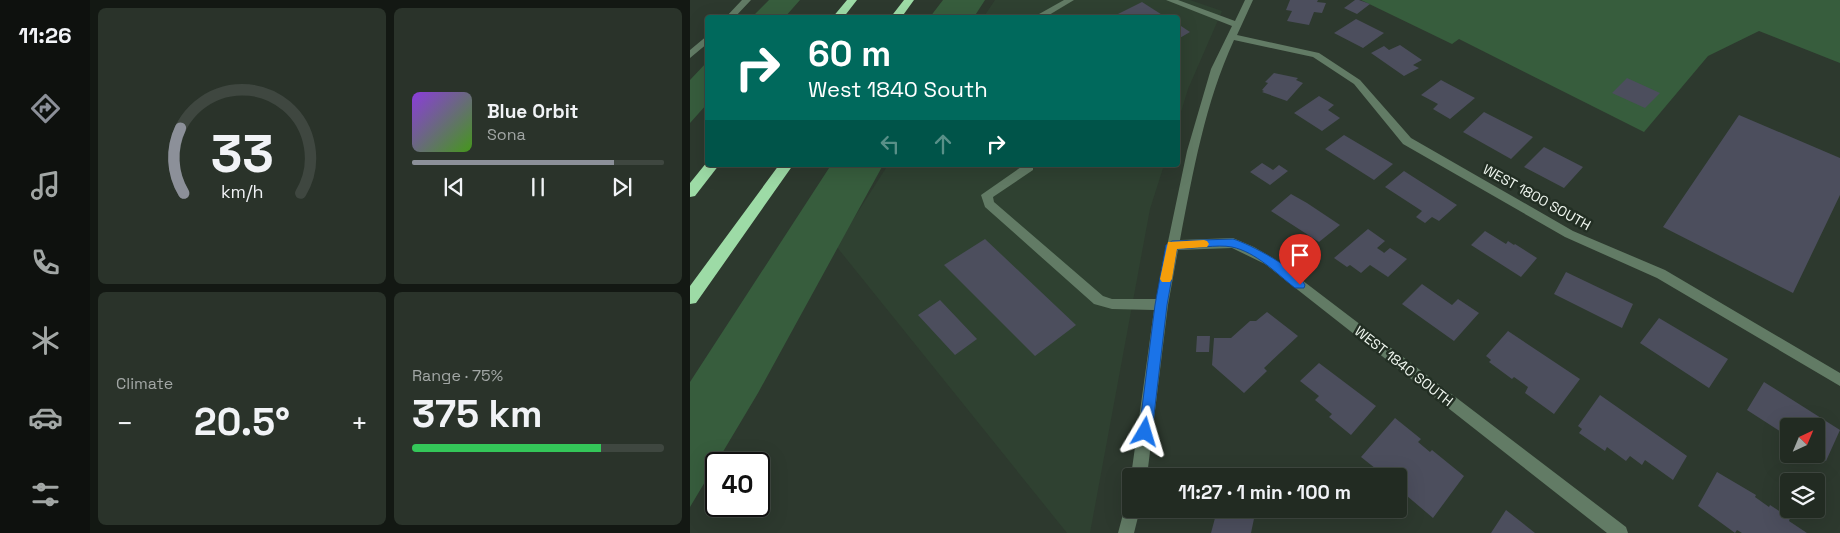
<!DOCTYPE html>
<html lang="en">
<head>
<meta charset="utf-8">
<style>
  :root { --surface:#222b22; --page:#2a332a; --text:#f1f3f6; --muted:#a2a7a5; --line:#3f4740; --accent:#8c9099 }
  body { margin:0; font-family:"Space Grotesk",sans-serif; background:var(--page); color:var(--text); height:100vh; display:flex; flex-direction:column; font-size:19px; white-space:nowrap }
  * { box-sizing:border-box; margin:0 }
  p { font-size:16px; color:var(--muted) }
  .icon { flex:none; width:28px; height:28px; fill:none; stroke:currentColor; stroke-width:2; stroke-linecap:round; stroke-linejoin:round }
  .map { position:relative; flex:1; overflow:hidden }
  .details { display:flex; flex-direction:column; gap:8px; padding:8px; background:#131813; width:600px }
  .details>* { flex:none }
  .banner { position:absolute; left:15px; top:15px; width:475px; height:152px; border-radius:5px; box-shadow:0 5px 20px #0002,0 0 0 1px var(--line); background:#00695c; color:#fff; overflow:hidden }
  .needle { width:32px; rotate:44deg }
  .tools { position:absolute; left:1090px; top:418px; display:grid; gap:10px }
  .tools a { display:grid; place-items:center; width:45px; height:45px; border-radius:5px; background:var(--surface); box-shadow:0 5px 20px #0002,0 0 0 1px var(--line); font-size:25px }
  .speed { position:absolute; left:15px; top:452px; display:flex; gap:10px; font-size:25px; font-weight:700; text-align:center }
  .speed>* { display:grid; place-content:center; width:65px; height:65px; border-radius:50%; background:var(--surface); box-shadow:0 5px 20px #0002,0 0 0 1px var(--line); line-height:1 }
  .speed .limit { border:2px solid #111; border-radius:8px; background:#fff; color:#111 }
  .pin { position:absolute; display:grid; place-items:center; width:42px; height:42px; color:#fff; margin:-51px -21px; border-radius:50% 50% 50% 0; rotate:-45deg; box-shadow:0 0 5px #0007 }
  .pin .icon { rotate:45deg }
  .me { position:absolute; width:55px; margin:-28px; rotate:7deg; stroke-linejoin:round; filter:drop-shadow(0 0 4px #0008) }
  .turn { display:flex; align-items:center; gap:18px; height:105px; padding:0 20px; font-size:22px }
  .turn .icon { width:65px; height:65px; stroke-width:2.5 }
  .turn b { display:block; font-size:35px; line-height:42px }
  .lanes { display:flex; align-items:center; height:48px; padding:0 20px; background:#0003; justify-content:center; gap:25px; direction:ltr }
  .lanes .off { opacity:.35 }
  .big { font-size:38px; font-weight:800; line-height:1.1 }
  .details .card { flex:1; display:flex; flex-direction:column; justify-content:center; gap:8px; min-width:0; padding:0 18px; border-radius:8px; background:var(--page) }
  .details .dial { align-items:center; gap:0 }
  .dial svg { height:130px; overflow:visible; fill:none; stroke:var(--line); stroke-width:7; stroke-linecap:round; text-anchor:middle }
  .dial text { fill:var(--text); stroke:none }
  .song { display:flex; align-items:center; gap:15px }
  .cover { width:60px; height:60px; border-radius:8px; background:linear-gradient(135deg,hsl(270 70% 55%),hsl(100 70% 35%)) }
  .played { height:5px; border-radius:2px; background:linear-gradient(90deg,var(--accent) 80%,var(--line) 80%) }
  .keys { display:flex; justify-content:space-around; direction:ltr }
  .heat { display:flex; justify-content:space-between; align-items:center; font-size:28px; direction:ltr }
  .charge { height:8px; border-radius:4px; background:linear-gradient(90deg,#34c759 75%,var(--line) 0) }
  .details .tiles { flex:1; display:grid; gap:8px; grid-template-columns:repeat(2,1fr) }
  .trip { position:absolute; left:432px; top:468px; width:285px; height:50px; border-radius:5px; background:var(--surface); box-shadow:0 5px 20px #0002,0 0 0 1px var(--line); font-weight:800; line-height:50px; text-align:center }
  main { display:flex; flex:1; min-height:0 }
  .dock { display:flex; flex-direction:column; width:90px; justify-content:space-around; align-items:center; background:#0e110e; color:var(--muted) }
  .dock .icon { width:35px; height:35px }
  .dock .current { color:var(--accent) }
  .dock b { font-size:22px; color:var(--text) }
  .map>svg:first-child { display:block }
  .built { fill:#2f4131 }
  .green { fill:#375d3d }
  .building { fill:#4c4e5d }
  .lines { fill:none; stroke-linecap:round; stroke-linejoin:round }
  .minor { fill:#627b65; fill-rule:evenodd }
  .highway { fill:#9ddba6; fill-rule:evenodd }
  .route { fill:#1a73e8; stroke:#114b97 }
  .slow { fill:#f59e0b }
  .labels { text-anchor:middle; stroke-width:5; stroke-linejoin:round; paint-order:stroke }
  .street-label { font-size:14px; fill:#f0f7f0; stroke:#232f24 }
</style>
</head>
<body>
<main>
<nav class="dock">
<b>11:26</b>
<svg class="icon current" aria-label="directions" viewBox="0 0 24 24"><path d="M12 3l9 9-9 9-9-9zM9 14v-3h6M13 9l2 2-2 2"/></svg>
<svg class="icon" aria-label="music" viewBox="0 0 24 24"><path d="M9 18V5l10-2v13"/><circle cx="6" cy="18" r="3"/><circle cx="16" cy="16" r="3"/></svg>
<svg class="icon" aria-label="phone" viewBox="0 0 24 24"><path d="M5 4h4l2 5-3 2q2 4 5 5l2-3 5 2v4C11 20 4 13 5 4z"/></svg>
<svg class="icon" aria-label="climate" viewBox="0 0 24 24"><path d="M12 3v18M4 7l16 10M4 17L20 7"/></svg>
<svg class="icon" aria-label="car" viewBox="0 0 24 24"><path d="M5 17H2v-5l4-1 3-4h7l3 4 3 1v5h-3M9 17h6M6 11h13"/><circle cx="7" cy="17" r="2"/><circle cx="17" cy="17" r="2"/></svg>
<svg class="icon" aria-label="filters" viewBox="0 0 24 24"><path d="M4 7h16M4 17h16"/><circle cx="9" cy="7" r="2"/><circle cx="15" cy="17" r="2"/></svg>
</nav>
<section class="details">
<div class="tiles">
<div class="card dial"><svg viewBox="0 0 100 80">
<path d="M14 69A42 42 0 1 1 86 69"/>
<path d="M14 69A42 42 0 0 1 12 29" stroke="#8c9099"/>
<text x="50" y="56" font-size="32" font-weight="700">33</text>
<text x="50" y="72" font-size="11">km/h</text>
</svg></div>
<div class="card">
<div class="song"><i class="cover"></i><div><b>Blue Orbit</b><p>Sona</p></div></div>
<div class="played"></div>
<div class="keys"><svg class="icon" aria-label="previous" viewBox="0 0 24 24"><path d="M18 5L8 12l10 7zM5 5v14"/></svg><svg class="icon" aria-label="pause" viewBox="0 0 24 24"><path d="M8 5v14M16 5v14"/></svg><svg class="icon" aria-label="next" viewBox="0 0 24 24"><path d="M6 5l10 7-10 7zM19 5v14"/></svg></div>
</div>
<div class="card"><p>Climate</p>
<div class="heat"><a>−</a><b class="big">20.5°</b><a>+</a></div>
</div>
<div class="card"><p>Range · 75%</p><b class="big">375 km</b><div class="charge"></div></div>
</div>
</section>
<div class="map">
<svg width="1150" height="533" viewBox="0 0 1150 533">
  <rect width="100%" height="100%" fill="#2d392e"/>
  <path class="built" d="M 305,0 L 500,0 L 532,11 L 498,89 L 488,122 L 488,18 L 293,18 Z
    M 198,165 L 474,165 L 460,209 L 400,533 L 377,533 L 146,246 Z"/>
  <path class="green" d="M 79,0 L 110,0 L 95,17 L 62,17 Z
    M 253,0 L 295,0 L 284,17 L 240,17 Z
    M 671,0 L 1150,0 L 1150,63 L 1069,31 L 1018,56 L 954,132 L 769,39 L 762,44 Z
    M 17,62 L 17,104 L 0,123 L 0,80 Z
    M 141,165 L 193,165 L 68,393 L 0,507 L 0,382 Z"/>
  <path class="building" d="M 600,0 L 628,0 L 627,2 L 636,3 L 632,13 L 624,12 L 619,25 L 597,21 L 602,11 L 596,10 Z
    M 665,0 L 669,0 L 680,4 L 667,14 L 654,8 Z
    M 452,2 L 477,18 L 420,18 Z
    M 666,19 L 694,33 L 673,48 L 644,33 Z
    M 488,24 L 500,32 L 488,39 Z
    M 710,45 L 732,60 L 723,65 L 729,68 L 714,76 L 681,53 L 694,46 L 699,50 Z
    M 584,73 L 608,78 L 606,80 L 613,83 L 597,101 L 572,92 L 574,91 L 572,90 L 578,83 L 575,82 Z
    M 937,78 L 970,93 L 955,108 L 922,93 Z
    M 751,80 L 785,98 L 760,119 L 743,109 L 748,104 L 731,95 Z
    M 629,96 L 644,105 L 638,110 L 650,118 L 632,131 L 604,113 Z
    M 794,112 L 843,137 L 821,159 L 773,132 Z
    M 1049,115 L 1150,158 L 1150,195 L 1103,293 L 973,227 Z
    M 654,135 L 703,164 L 684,180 L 635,149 Z
    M 854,147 L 893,167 L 874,188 L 834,167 Z
    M 572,163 L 583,170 L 589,165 L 598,171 L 580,185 L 560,172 Z
    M 714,171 L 767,205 L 749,221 L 742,217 L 735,223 L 726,217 L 732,211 L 695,187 Z
    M 601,194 L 617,203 L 650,225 L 629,242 L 581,211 Z
    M 678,229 L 695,241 L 687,248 L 693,252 L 694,253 L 700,248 L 717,259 L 698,277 L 680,265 L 671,273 L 660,265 L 657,267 L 644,258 Z
    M 795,231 L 816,244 L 818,241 L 824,245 L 825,244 L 847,258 L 831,277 L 781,245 Z
    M 295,239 L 386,325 L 345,356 L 254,265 Z
    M 876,272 L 943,304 L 932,328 L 864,294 Z
    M 732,284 L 762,305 L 768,299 L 789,313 L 764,341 L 712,304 Z
    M 250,300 L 287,339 L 265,355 L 228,315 Z
    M 577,312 L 608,336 L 574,368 L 577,371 L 554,393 L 522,365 L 524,338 L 541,338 L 560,321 L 566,321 Z
    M 969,318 L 1038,359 L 1019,388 L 950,343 Z
    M 818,331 L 890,379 L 864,414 L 835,393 L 838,387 L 824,377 L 822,379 L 799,362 L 801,360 L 796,356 Z
    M 507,336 L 520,336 L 519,352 L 506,352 Z
    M 629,363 L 686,406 L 661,435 L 639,417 L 642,414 L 625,400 L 629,396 L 610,381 Z
    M 1074,382 L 1150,430 L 1136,461 L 1126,455 L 1126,426 L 1099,426 L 1099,437 L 1057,410 Z
    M 910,395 L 997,456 L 983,480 L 955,460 L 952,465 L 940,456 L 936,461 L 917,447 L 915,451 L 889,433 L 892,429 L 888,426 Z
    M 705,418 L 731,439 L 728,442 L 740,452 L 742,450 L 774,476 L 743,518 L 710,490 L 709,476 L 695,476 L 671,457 Z
    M 538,468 L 571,475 L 571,476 L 536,476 Z
    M 1027,472 L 1066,495 L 1065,497 L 1079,507 L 1080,505 L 1100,518 L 1099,521 L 1117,533 L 1052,533 L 1047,530 L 1045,533 L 1008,506 Z
    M 522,509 L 566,509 L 561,533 L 521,533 L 525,518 L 520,517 Z
    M 816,510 L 845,533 L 801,533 Z"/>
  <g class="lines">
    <path class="minor" d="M 52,0 L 61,0 L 44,18 L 35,18 Z
      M 374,0 L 384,0 L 354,18 L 342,18 Z
      M 476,0 L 488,0 L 545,21 L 555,0 L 563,0 L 547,35 L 629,53 L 670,80 L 721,138 L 883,231 L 975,270 L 1150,373 L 1150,386 L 967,278 L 875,237 L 713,144 L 664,84 L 623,57 L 544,40 C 515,103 503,172 490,240 L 543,238 L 564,247 L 583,258 L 936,527 L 938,533 L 917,533 L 575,264 L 542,248 L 488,250 L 478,305 L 457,476 L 441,476 L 464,310 L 422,309 L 404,304 L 295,207 L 291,195 L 334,165 L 343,165 L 343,170 L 303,197 L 304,202 L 413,296 L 422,299 L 466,299 L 497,151 L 521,69 L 542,26 Z
      M 18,35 L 18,43 L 0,58 L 0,50 Z
      M 441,501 L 441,509 L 450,509 L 444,533 L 428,533 L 436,503 Z"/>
    <path class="highway" d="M 157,0 L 167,0 L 153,18 L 142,18 Z
      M 214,0 L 224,0 L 211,18 L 200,18 Z
      M 17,162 L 18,165 L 29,165 L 5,196 L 0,197 L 0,183 Z
      M 89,165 L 103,165 L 6,303 L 0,304 L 0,286 Z"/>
  </g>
  <path class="route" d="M 543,239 C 560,244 607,269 615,285 L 614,288 L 605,288 C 587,274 566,252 542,247 C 527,244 503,249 487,249 L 477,305 L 462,432 L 460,437 L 455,439 L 451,437 L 449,432 L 465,305 L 476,245 L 482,241 Z"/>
  <path class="slow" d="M 514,240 L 517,241 L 519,244 L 517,247 L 487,249 L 482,279 L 480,282 L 472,282 L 470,279 L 478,242 Z"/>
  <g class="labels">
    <g class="street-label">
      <text transform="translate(847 197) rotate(29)" y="5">WEST 1800 SOUTH</text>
      <text transform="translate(714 366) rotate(38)" y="5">WEST 1840 SOUTH</text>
    </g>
  </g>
</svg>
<div class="tools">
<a><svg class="needle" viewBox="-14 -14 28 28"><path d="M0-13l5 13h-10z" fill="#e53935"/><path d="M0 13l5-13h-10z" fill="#a2a7a5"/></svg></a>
<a><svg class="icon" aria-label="layers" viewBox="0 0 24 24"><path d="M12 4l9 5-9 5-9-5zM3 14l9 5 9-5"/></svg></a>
</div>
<div class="speed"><div class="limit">40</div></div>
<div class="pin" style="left:610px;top:285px;background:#d93025"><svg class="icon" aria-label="arrive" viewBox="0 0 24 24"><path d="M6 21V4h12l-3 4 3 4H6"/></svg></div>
<svg class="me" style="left:455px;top:432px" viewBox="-20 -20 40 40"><path d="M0-17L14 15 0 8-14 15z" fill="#1a73e8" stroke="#fff" stroke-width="4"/></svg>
<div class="trip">11:27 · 1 min · 100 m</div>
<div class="banner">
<div class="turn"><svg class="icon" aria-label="right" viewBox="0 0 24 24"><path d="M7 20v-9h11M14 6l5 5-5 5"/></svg><div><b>60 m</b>West 1840 South</div></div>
<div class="lanes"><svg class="icon off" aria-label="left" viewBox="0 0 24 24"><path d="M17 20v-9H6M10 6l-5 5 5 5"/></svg><svg class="icon off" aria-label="ahead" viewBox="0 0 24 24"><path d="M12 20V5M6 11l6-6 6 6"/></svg><svg class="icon" aria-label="right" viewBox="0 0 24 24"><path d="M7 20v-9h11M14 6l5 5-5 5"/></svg></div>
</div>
</div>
</main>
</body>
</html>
